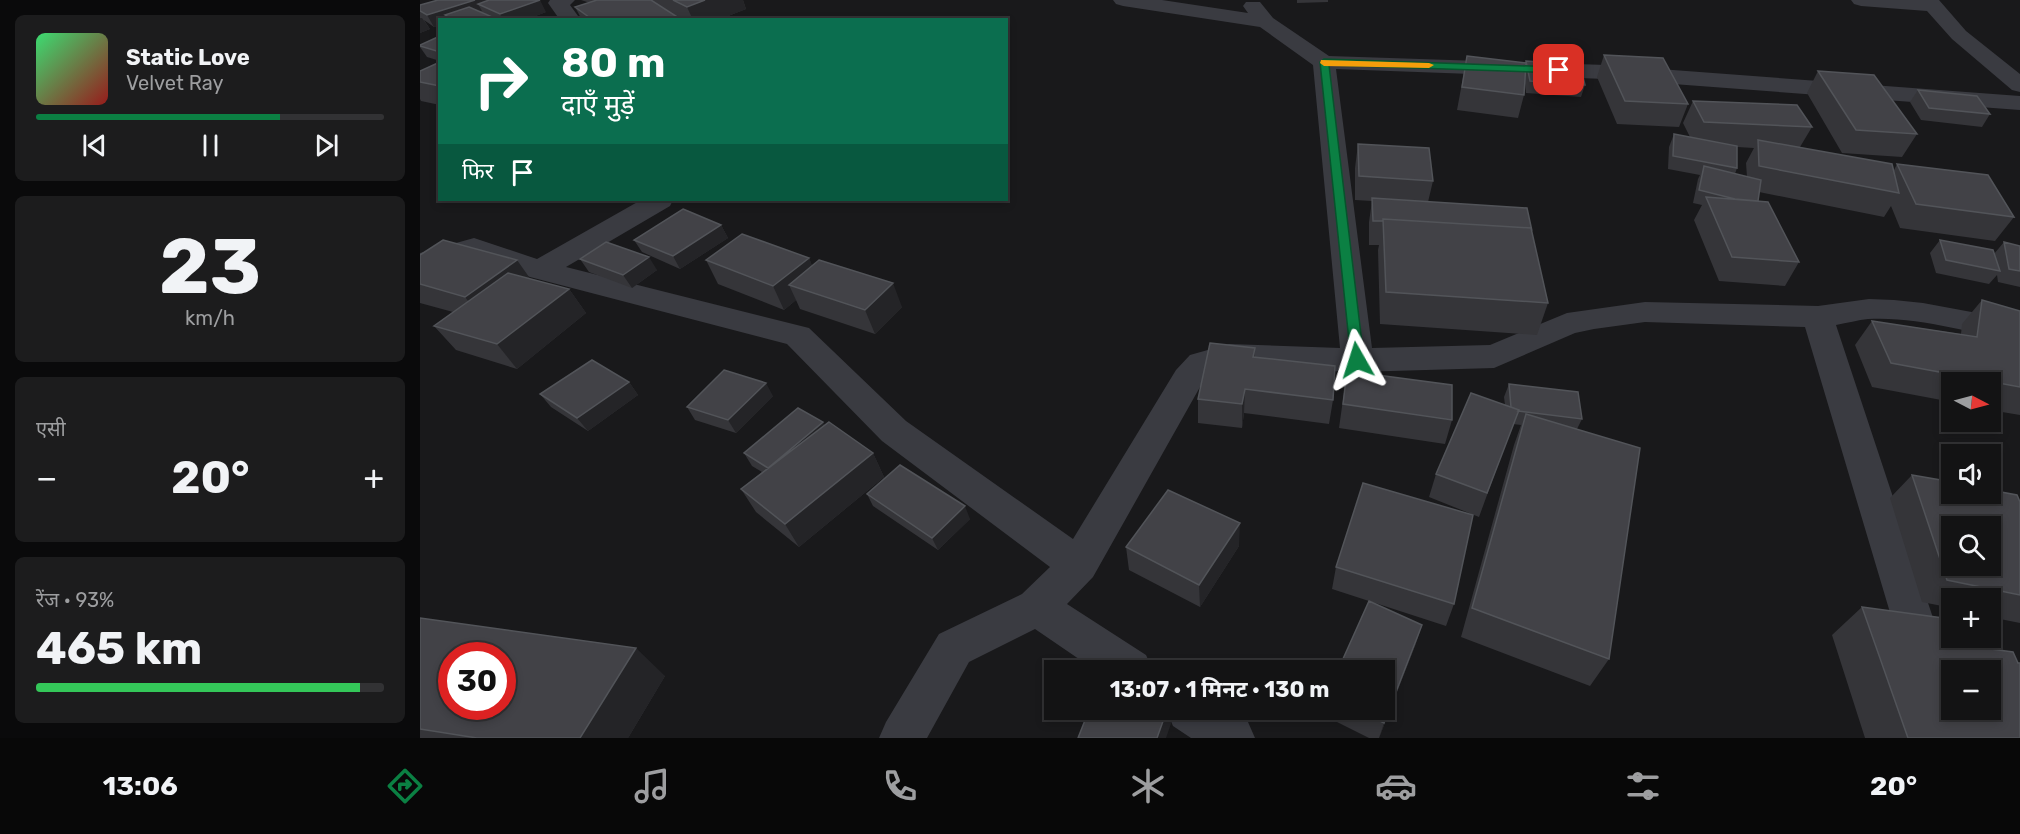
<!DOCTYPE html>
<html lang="hi">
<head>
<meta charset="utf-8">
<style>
  :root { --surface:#131314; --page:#1c1c1d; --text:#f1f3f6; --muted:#9d9ea0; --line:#323234; --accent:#0b8043 }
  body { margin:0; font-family:Rubik,"Noto Sans Devanagari",sans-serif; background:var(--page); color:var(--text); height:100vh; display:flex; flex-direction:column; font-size:22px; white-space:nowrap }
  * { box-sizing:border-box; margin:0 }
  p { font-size:20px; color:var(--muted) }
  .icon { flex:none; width:33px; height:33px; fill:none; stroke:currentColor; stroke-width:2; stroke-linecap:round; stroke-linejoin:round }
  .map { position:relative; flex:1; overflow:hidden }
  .sheet { display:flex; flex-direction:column; gap:15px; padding:15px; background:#0a0a0b; width:420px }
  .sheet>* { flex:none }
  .top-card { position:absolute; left:18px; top:18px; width:570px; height:183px; border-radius:0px; box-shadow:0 3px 9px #0003,0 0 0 2px var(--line); background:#0b6e4f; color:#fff; overflow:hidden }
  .needle { width:39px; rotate:96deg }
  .controls { position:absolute; left:1521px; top:372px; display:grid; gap:12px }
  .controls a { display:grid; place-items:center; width:60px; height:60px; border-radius:0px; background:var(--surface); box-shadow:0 3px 9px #0003,0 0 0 2px var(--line); font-size:30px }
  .speed { position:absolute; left:18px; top:642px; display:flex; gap:12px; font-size:30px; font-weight:700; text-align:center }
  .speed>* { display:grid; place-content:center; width:78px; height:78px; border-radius:50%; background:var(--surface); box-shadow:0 3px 9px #0003,0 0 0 2px var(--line); line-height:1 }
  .speed .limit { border:9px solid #d22; background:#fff; color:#111 }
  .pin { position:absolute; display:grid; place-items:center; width:51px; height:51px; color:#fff; margin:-26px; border-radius:12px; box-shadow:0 3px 9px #0006 }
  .me { position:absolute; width:66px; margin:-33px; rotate:354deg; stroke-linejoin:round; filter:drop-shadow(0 0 4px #0008) }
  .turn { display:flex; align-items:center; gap:21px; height:126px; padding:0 24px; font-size:27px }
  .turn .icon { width:78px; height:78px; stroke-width:2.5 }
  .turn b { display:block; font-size:42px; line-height:51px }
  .then { display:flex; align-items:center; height:57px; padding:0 24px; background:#0003; gap:12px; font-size:22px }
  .big { font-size:45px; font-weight:700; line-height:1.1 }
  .sheet .tile { flex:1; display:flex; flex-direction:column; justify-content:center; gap:9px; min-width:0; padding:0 21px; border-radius:9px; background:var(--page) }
  .sheet .dial { align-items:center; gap:0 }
  .dial b { font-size:78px; line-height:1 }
  .song { display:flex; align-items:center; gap:18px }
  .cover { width:72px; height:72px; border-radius:9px; background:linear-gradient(135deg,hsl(140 70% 55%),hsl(0 70% 35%)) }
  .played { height:6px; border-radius:3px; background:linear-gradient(90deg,var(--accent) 70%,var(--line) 70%) }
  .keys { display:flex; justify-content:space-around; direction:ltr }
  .heat { display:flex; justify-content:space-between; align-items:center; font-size:33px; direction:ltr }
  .charge { height:9px; border-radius:4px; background:linear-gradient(90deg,#34c759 93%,var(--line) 0) }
  .trip { position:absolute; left:624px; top:660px; width:351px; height:60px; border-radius:0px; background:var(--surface); box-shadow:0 3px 9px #0003,0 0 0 2px var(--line); font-weight:700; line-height:60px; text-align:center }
  .tabs { display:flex; height:96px; justify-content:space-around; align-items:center; background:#080808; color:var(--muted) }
  .tabs .icon { width:42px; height:42px }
  .tabs .on { color:var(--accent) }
  .tabs b { font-size:27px; color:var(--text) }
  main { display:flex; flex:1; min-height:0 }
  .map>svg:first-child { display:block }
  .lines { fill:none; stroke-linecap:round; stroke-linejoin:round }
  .street { fill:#3a3b41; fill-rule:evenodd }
  .wall { fill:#353539; fill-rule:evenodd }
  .shaded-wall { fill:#242427 }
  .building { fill:#424247; stroke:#525459; stroke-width:1.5; fill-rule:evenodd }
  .route { fill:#0b8043; stroke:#07532c; stroke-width:1.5 }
  .slow { fill:#f59e0b }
</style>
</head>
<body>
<main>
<section class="sheet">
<div class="tile">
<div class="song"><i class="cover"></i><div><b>Static Love</b><p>Velvet Ray</p></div></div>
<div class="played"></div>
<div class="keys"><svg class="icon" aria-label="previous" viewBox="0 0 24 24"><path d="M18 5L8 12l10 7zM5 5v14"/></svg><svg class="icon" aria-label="pause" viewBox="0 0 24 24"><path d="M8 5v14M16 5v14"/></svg><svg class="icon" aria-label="next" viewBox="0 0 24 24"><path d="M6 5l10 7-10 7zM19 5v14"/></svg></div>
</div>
<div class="tile dial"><b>23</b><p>km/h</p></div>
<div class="tile"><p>एसी</p>
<div class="heat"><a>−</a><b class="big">20°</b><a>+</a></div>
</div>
<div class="tile"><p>रेंज · 93%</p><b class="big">465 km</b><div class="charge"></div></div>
</section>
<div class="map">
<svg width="1600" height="738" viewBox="0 0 1600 738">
  <rect width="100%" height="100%" fill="#19191b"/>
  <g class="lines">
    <path class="street" d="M 130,0 L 155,0 L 150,5 L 161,20 L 140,20 L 128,3 Z
      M 693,0 L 742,0 L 828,13 L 823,6 L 826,2 L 840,2 L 853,18 L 909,56 L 1186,65 L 1600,96 L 1600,110 L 1186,79 L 916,69 L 952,348 L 1070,345 L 1147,313 L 1225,302 L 1398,306 L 1449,299 L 1474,300 L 1503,303 L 1600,321 L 1600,343 C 1552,333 1498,316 1448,319 C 1438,320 1427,323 1416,325 L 1519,636 L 1513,650 L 1498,656 L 1483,650 L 1477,636 L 1385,327 L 1225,322 L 1174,329 L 1155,333 L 1074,368 L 937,372 L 809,368 L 793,372 L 780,387 L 673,577 L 647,604 L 726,655 L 733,670 L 675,670 L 615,629 L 549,662 L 507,738 L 459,738 L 466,722 L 519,634 L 602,594 L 630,567 L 462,441 L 367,344 L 110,277 L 53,256 L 0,271 L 0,253 L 54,238 L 117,259 L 221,200 L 253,200 L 250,206 L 146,267 L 389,328 L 486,421 L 653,539 L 756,370 L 770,355 L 809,344 L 920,348 L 893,65 L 840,27 L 703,6 L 696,4 Z
      M 1431,0 L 1519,0 L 1546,31 L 1600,74 L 1600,92 L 1592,90 L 1532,39 L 1507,11 L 1441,6 L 1434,4 Z
      M 746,710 L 809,710 L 828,722 L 835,738 L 771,738 L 753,726 Z"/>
  </g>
  <path class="wall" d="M 18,0 L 126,12 L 105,20 L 74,20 L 71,18 L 72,20 L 20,20 L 20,25 L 14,27 L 4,20 L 10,29 L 0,33 L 0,5 Z
    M 161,0 L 323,0 L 326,9 L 298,20 L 162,20 L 155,7 L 170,3 Z
    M 877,0 L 908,0 L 908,2 L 877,3 Z
    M 20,36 L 20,61 L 7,57 L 0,47 L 0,45 Z
    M 1184,55 L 1268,104 L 1259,127 L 1197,124 L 1177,77 Z
    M 1047,56 L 1106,63 L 1106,61 L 1165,85 L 1161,97 L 1106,93 L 1105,83 L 1104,95 L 1098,118 L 1037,110 Z
    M 20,62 L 20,105 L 1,101 L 0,99 L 0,71 Z
    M 1398,71 L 1497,134 L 1482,157 L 1422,153 L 1387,93 Z
    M 1498,90 L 1570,114 L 1562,127 L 1501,120 L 1490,102 Z
    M 1273,101 L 1392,127 L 1380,147 L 1474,170 L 1477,164 L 1594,217 L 1575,241 L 1480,228 L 1471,206 L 1464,217 L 1339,192 L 1338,201 L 1379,262 L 1365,286 L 1299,281 L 1274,220 L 1282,205 L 1273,203 L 1278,179 L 1280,175 L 1248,169 L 1249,147 L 1254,134 L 1270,137 L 1263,123 ZM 1317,147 L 1334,148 L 1326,163 L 1327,177 L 1315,174 L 1317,168 Z
    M 938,144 L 1013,181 L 1008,202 L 1128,303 L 1117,335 L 960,324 L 958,250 L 959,245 L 949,245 L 949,222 L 952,201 L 935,200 L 935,168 Z
    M 301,225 L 308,238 L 260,269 L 222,252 L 214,240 Z
    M 1520,240 L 1574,254 L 1584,242 L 1600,246 L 1600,287 L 1578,282 L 1577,275 L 1569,284 L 1516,273 L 1510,253 Z
    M 0,255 L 111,279 L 149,289 L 166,313 L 97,369 L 36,350 L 14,326 L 33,312 L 0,303 Z
    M 389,258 L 392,266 L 482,307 L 455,334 L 380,309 L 376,300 L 364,310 L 298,284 L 286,260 Z
    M 160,259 L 237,270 L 212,288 L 169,272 Z
    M 1562,300 L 1600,311 L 1600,415 L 1570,410 L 1570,382 L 1532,382 L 1532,402 L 1452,387 L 1435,345 L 1452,321 L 1541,334 L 1542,324 Z
    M 835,348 L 835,357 L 913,400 L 909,424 L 824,413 L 822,428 L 778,423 L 778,399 Z
    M 927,371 L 1032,420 L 1025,444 L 919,428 Z
    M 209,382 L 218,395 L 168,431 L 131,407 L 120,394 Z
    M 1089,384 L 1162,419 L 1157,429 L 1189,659 L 1170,686 L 1041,637 L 1094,445 L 1101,425 L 1093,424 L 1059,517 L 1009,497 L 1016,474 L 1085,405 L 1084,397 Z
    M 353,396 L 316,433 L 275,420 L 267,407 Z
    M 405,425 L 453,453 L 464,477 L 379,547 L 336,512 L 321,489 L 342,472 L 332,466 L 324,453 Z
    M 1492,475 L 1600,502 L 1600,623 L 1570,617 L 1570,598 L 1532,598 L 1532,608 L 1502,602 L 1470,498 Z
    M 447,494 L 550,519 L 518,550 L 453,506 Z
    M 819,546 L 780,607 L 709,570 L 706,547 Z
    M 916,567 L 1034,604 L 1026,626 L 912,589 Z
    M 1442,607 L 1534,644 L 1598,663 L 1600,738 L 1445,738 L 1412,635 Z
    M 0,618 L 245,676 L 208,738 L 0,738 Z
    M 1002,625 L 995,646 L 959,738 L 949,738 L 903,715 L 904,710 L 964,710 Z"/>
  <path class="shaded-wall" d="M 55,0 L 84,0 L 58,4 L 62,11 L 37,20 L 25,15 L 27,20 L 20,20 L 20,25 L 14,27 L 7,15 Z
    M 120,0 L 126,12 L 105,20 L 83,20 L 80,14 Z
    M 285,0 L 323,0 L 326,9 L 298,20 L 273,20 L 267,7 Z
    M 70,16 L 72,20 L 62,20 Z
    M 0,18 L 2,18 L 10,29 L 0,33 Z
    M 301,225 L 308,238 L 260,269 L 253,256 Z
    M 229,257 L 237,270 L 212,288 L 203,275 Z
    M 389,258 L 399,282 L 369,285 L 376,300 L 364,310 L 353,286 Z
    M 97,260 L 114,284 L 64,321 L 45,297 Z
    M 473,283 L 482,307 L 455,334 L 445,310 Z
    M 149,289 L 166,313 L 97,369 L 77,344 Z
    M 209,382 L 218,395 L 168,431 L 157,418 Z
    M 346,383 L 353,396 L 316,433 L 308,420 Z
    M 825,389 L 824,413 L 822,428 L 822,404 Z
    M 403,422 L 410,435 L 349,468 Z
    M 453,453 L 464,477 L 379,547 L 365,524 Z
    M 545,506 L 550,519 L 518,550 L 512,538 Z
    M 820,523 L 819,546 L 780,607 L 779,585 Z
    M 1002,625 L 995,646 L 959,738 L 964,723 Z
    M 216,648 L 245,676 L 208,738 L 160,738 Z
    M 747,710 L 754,710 L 755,712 L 746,738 L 737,738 Z"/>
  <path class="building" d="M 18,0 L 55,0 L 7,15 L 0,11 L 0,5 Z
    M 69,0 L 120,0 L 80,14 L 58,4 Z
    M 177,0 L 231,0 L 262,20 L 173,20 L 155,7 Z
    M 253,0 L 285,0 L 267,7 Z
    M 49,7 L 70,16 L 62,20 L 33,20 L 25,15 Z
    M 20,36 L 20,52 L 0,46 L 0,45 Z
    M 1184,55 L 1243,58 L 1268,104 L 1205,101 Z
    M 1047,56 L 1106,63 L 1104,95 L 1042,87 Z
    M 1106,61 L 1160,65 L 1165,85 L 1110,81 Z
    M 20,62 L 20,86 L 0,82 L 0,71 Z
    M 1398,71 L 1454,75 L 1497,134 L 1436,130 Z
    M 1498,90 L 1557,96 L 1570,114 L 1509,108 Z
    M 1273,101 L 1377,105 L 1392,127 L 1284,122 Z
    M 1254,134 L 1317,146 L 1317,168 L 1253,156 Z
    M 1338,140 L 1472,164 L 1479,193 L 1339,166 Z
    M 938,144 L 1009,148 L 1013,181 L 939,176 Z
    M 1477,164 L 1568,175 L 1594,217 L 1496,204 Z
    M 1284,166 L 1341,180 L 1338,201 L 1315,199 L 1279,190 Z
    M 1286,197 L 1348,202 L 1379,262 L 1312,257 Z
    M 952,198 L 1107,208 L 1112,231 L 1111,228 L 963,219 L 963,221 L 953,221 Z
    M 263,209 L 301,225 L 253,256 L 214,240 Z
    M 963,219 L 1111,228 L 1128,303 L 966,292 Z
    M 322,234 L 389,258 L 353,286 L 286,260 Z
    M 23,240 L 97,260 L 45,297 L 0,284 L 0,255 Z
    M 1520,240 L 1573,250 L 1580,271 L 1526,260 Z
    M 186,242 L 229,257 L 203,275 L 160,259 Z
    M 1584,242 L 1600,246 L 1600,271 L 1589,269 Z
    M 399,260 L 473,283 L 445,310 L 369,285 Z
    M 88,273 L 149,289 L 77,344 L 14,326 Z
    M 1562,300 L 1600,311 L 1600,387 L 1471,363 L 1452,321 L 1557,337 Z
    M 790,343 L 835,348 L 833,357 L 915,366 L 913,400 L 825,389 L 822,404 L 778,399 Z
    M 172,360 L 209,382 L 157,418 L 120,394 Z
    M 304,370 L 346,383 L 308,420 L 267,407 Z
    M 927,371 L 1032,385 L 1032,420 L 923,404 Z
    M 1089,384 L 1158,392 L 1162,419 L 1098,411 L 1099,410 L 1091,407 Z
    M 1051,393 L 1099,410 L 1067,493 L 1016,474 Z
    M 378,408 L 403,422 L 348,468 L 324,453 Z
    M 1106,414 L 1220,448 L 1189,659 L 1052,608 Z
    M 409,422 L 453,453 L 365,524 L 321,489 Z
    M 480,465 L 545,506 L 512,538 L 447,494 Z
    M 1492,475 L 1532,482 L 1532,494 L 1570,494 L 1570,490 L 1597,495 L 1600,502 L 1600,595 L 1527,580 ZM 1532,526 L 1570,526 L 1570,566 L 1532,566 Z
    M 943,483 L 1053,515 L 1034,604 L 916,567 Z
    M 748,490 L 820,523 L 779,585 L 706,547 Z
    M 949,601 L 1002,625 L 964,723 L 937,710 L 964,710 L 964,670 L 918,670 Z
    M 1442,607 L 1523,618 L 1534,644 L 1593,652 L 1598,663 L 1600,663 L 1600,738 L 1488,738 ZM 1532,670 L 1570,670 L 1570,710 L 1532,710 Z
    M 0,618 L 216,648 L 160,738 L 57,738 L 0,729 ZM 32,656 L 82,656 L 82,706 L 32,706 Z
    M 669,710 L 747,710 L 737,738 L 658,738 Z"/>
  <path class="route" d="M 904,59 L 1139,67 L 1144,70 L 1139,73 L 909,65 L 944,360 L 937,365 L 931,360 L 900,62 Z"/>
  <path class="slow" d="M 901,60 L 1009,63 L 1014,65 L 1009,68 L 904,66 L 900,63 Z"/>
</svg>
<div class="controls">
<a><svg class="needle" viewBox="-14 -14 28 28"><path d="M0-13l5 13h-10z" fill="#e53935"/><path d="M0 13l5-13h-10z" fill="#9d9ea0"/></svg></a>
<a><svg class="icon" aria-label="sound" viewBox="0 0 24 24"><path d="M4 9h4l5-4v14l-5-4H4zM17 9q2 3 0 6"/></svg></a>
<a><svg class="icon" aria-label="search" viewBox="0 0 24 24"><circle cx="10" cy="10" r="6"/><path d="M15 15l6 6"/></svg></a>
<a>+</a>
<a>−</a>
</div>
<div class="speed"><div class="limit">30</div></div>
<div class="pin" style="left:1139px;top:70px;background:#d93025"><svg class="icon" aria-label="arrive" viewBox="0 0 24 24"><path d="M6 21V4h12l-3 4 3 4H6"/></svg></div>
<svg class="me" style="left:937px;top:360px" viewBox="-20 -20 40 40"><path d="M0-17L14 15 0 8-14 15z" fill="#0b8043" stroke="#fff" stroke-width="4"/></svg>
<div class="trip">13:07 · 1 मिनट · 130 m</div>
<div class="top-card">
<div class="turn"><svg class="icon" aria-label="right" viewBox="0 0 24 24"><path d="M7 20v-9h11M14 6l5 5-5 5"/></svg><div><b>80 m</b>दाएँ मुड़ें</div></div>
<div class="then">फिर<svg class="icon" aria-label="arrive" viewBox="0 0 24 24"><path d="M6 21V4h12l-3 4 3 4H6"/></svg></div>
</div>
</div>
</main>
<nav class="tabs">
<b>13:06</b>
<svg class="icon on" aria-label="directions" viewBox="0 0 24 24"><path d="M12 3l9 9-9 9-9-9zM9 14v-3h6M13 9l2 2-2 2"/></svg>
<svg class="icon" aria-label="music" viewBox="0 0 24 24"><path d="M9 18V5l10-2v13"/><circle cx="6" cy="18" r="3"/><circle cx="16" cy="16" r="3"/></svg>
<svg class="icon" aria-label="phone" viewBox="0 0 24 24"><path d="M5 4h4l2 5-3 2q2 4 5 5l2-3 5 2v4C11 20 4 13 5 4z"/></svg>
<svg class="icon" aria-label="climate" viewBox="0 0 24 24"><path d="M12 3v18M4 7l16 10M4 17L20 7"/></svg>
<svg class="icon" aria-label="car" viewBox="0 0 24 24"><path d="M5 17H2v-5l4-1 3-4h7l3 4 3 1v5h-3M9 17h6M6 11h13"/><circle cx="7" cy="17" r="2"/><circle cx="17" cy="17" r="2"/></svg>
<svg class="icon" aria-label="filters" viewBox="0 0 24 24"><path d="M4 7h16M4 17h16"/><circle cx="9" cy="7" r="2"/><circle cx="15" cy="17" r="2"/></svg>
<b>20°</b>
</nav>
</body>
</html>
